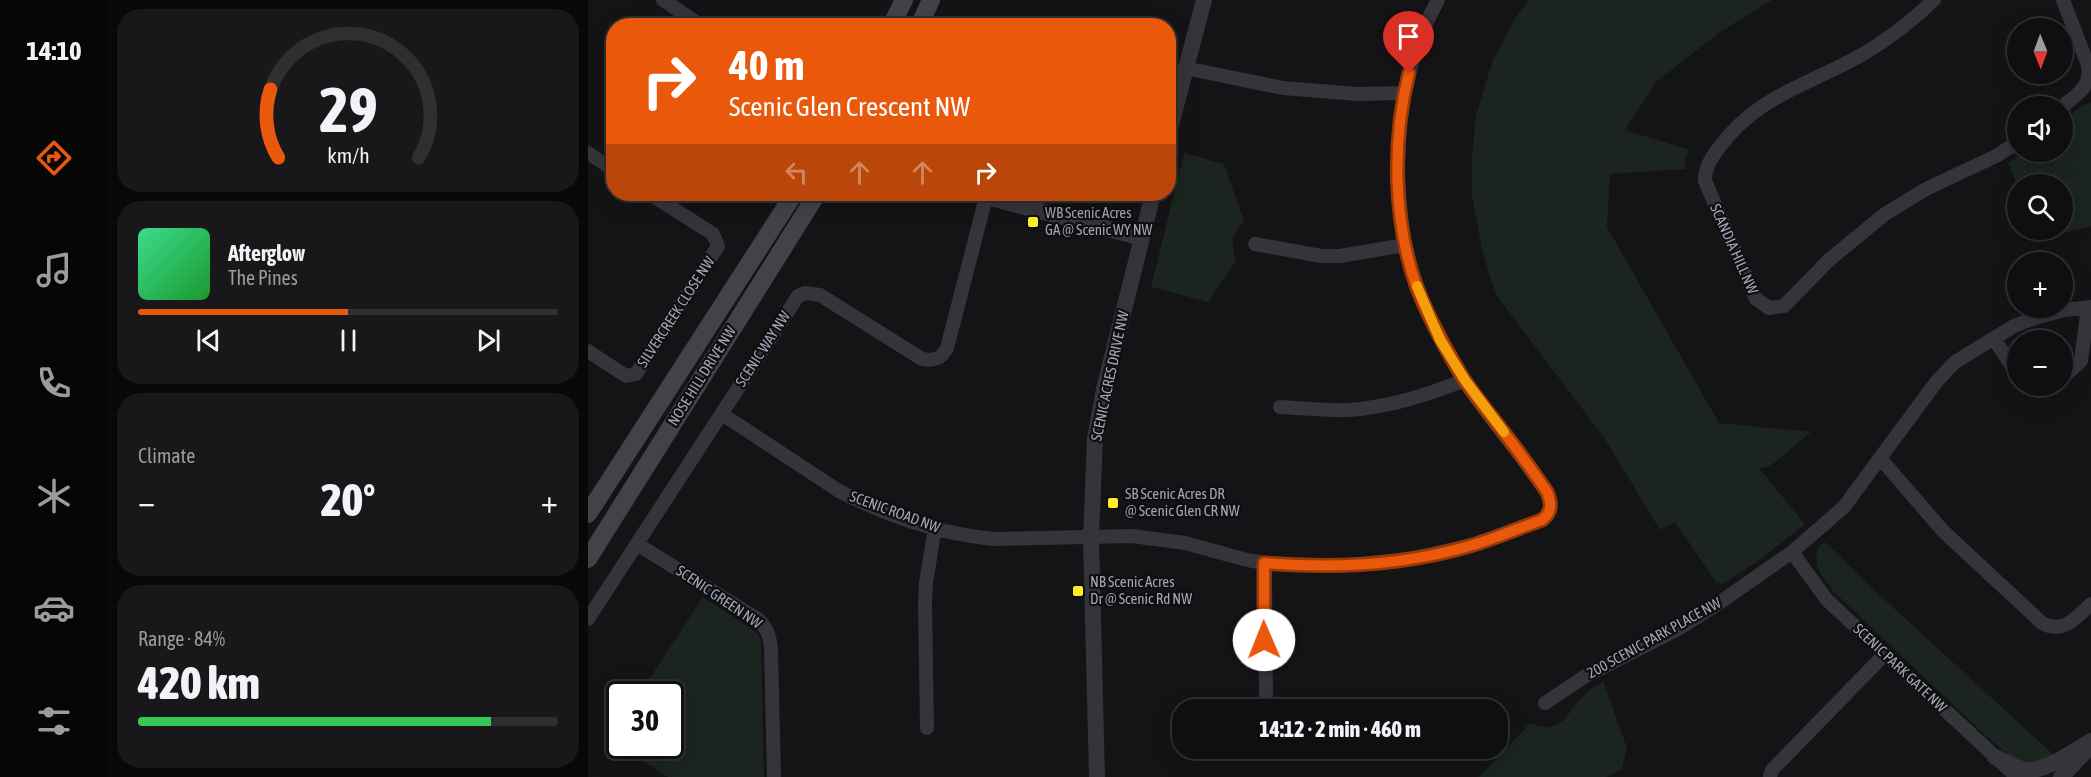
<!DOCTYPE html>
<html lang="en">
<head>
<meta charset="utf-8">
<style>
  :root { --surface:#0f0e10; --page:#181719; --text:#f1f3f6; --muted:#9b9c9f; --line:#2f2e30; --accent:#ea580c }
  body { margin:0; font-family:"Asap Condensed",sans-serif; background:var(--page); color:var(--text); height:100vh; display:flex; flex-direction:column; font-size:22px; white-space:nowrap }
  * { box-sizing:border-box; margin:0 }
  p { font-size:20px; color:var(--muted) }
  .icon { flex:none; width:33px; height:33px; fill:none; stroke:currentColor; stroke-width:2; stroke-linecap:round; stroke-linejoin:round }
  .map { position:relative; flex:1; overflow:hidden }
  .drawer { display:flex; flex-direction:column; gap:9px; padding:9px; background:#080809; width:480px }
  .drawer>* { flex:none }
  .guide { position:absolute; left:18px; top:18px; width:570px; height:183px; border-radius:24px; box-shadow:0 6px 24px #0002,0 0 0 2px var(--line); background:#ea580c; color:#fff; overflow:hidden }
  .needle { width:39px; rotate:179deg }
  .fabs { position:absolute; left:1419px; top:18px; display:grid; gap:12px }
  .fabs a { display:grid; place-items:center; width:66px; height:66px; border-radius:50%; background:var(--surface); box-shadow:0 6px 24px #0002,0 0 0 2px var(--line); font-size:30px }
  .speed { position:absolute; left:18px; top:681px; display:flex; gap:12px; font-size:30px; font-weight:700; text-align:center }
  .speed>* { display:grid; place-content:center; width:78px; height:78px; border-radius:50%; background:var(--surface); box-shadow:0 6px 24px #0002,0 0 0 2px var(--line); line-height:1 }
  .speed .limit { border:3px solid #111; border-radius:9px; background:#fff; color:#111 }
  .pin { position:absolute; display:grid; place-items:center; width:51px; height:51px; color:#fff; margin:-62px -26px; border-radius:50% 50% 50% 0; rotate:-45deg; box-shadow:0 0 6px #0007 }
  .pin .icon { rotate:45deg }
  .me { position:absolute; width:66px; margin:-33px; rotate:359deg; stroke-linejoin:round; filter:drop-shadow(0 0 4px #0008) }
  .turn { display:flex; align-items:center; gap:21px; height:126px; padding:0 24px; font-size:27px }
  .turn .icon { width:78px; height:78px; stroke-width:2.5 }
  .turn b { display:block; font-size:42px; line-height:51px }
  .lanes { display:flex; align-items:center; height:57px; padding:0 24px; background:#0003; justify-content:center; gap:30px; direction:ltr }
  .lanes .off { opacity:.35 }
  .big { font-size:45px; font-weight:800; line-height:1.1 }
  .drawer .tile { flex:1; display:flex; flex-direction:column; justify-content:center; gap:9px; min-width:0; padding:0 21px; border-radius:24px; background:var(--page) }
  .drawer .dial { align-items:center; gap:0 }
  .dial svg { height:156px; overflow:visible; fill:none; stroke:var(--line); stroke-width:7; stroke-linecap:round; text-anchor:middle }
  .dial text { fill:var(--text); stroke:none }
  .song { display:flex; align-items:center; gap:18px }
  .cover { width:72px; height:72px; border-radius:9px; background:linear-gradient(135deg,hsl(150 70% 55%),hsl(130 70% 35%)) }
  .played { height:6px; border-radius:3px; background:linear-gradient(90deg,var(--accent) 50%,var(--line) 50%) }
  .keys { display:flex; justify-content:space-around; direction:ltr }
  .heat { display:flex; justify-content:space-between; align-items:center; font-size:33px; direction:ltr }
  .charge { height:9px; border-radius:4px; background:linear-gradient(90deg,#34c759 84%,var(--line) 0) }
  .trip { position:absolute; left:584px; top:699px; width:336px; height:60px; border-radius:24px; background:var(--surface); box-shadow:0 6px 24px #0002,0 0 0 2px var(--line); font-weight:800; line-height:60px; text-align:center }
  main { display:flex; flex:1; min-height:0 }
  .tabs { display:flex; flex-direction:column; width:108px; justify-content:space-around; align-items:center; background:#060606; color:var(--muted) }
  .tabs .icon { width:42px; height:42px }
  .tabs .selected { color:var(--accent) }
  .tabs b { font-size:27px; color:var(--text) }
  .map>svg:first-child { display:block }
  .green { fill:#1b241e }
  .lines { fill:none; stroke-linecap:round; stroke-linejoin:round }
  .minor { stroke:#35343b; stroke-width:14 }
  .tertiary { stroke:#35343b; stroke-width:16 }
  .secondary { stroke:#42424b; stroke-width:18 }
  .route-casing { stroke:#983908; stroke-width:15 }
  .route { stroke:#ea580c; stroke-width:10 }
  .slow { stroke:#f59e0b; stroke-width:10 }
  .poi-dot { fill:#ffef22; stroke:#0f0e10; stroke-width:2 }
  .labels { text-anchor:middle; stroke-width:4.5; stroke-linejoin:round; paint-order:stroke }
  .poi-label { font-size:15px; fill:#a3a4b7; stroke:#0f0e10; text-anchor:start }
  .street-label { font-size:15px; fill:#a3a4b7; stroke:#0f0e10 }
</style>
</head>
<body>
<main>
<nav class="tabs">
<b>14:10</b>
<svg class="icon selected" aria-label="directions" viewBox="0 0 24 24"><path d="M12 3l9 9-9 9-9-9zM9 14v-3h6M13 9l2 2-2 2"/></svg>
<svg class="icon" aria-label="music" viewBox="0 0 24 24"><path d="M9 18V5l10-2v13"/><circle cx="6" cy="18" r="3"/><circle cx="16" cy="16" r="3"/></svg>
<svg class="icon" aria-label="phone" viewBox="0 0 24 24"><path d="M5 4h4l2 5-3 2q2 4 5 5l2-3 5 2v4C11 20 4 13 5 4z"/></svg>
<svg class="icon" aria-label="climate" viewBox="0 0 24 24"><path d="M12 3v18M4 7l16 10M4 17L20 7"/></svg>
<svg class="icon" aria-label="car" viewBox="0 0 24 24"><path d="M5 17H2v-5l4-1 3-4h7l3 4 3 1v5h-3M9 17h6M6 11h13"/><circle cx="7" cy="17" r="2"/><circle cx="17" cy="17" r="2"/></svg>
<svg class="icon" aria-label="filters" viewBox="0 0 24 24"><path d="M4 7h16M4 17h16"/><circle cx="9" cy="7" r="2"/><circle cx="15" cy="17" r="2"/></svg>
</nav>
<section class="drawer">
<div class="tile dial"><svg viewBox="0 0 100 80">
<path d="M14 69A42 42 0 1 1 86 69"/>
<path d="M14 69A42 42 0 0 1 10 34" stroke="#ea580c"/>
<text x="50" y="56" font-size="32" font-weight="700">29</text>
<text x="50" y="72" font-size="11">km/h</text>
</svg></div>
<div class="tile">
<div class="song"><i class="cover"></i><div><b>Afterglow</b><p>The Pines</p></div></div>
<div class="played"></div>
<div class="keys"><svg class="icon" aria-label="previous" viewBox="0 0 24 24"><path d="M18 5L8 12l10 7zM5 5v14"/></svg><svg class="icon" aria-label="pause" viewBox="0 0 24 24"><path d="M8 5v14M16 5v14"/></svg><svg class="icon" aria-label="next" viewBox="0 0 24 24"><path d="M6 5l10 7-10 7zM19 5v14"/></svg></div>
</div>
<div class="tile"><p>Climate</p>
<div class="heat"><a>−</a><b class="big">20°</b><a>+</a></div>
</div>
<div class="tile"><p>Range · 84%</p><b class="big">420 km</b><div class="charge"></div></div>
</section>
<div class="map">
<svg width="1503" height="777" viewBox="0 0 1503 777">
  <rect width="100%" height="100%" fill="#141315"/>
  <path class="green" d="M 940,0 L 1184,0 L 1132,32 L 1068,82 L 1037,130 L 1102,150 L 1097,158 L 1097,169 L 1022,174 L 1019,227 L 1131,423 L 1223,432 L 1181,467 L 1171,468 L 1217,524 L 1173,559 L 1135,584 L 1128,582 L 1087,522 L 1072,530 L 1017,439 L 907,293 L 894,249 L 884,196 L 884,156 L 888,116 L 904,62 L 925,22 Z
    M 1503,103 L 1503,227 L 1451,238 L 1447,230 L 1474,230 L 1474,184 L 1429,186 L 1420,163 L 1436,152 L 1474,152 L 1475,121 L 1494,105 Z
    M 596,153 L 636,164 L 656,221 C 644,234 642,244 648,261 L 620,302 L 563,287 Z
    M 1237,542 L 1284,588 L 1466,755 C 1434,772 1422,756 1398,736 L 1245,591 C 1234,575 1224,568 1230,547 Z
    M 115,597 L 167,631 L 173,639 L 176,777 L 80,777 L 21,739 L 31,724 L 32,746 L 82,746 L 82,694 L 51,694 Z
    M 1015,681 L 1039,748 L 1034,769 L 1019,777 L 891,777 L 942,723 C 976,738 979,709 999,692 C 1004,688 1010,685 1015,681 Z"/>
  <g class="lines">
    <path class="minor" d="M 75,0 L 114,26
      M 1346,0 C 1325,20 1302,38 1277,53 C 1222,85 1170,94 1130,149 C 1123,158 1116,169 1117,181 L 1168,299 L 1181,308 L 1196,306 L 1241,260 L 1297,214 L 1338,189 L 1408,156 L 1430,142
      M 597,68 L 695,88 L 769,94 L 816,93
      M 1474,107 C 1490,93 1503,88 1500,65 L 1475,0
      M 0,153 L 26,170
      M 667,244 L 733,256 L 752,256 L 817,245
      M 1503,307 L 1476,310 L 1447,318 L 1426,326 L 1367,362 L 1349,381 L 1292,458 L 1355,531 L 1454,623 C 1475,635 1489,617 1503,604
      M 1406,339 L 1430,375
      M 0,351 L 38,376 L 48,374 L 130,246 L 125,234 L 62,194
      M 1474,378 L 1493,361 L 1500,307
      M 1438,386 L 1452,390 L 1466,386
      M 692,407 C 714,408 738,411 761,410 C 802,407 839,395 877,380
      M 134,414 L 251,491 C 299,516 353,534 406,539 L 544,536 L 597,543 L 659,560 L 677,563 L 753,566 L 821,559 L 884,545 L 954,520 C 964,512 964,504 959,492 C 923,441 880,394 852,338 C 837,309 823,277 817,244 C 803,163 809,73 850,0
      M 49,544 L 171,620 C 180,630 182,637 183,650 L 186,777
      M 1204,552 L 1239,600 L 1429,777
      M 677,563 L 678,700 L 682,710
      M 0,619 L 210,296 L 217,293 L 232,295 L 334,359 C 347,361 353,359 359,348 L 398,197
      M 957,703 L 996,677 L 1090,629 L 1131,603 L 1204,552 L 1256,507 L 1292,458
      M 339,728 L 337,604 L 338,583 L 347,527
      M 1182,777 L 1184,770 L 1297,654"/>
    <path class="tertiary" d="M 580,136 L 616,0
      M 388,194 L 554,238
      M 1407,757 C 1417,761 1428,769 1438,770 C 1456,773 1487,750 1503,741
      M 509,777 L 503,537 L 507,439 L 516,389 L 565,194
      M 1473,777 L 1500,749"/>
    <path class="secondary" d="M 303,26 L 316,0
      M 331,26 L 343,0
      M 0,514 L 206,194
      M 0,559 L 229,194"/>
  </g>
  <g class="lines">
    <g class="route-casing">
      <path id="route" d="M 676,640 L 676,563 C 746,569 818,565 885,545 C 908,538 931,528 954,520 C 964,512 964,504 959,492 C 949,477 938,462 927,447 C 910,424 891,402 875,378 C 857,348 840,317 828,285 C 805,219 804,140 821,73"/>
    </g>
    <use href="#route" class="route"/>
    <path class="slow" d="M 829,286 L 852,340 L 877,380 L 916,432"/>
  </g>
  <g class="poi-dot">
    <rect x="439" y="216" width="12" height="12" rx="3"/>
    <rect x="519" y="497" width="12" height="12" rx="3"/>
    <rect x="484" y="585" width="12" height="12" rx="3"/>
  </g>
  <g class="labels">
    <g class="poi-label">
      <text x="457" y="218">WB Scenic Acres<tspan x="457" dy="17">GA @ Scenic WY NW</tspan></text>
      <text x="537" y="499">SB Scenic Acres DR<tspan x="537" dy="17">@ Scenic Glen CR NW</tspan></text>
      <text x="502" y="587">NB Scenic Acres<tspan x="502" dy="17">Dr @ Scenic Rd NW</tspan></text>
    </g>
    <g class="street-label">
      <text transform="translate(1146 249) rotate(66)" y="5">SCANDIA HILL NW</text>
      <text transform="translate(88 312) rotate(-57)" y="5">SILVERCREEK CLOSE NW</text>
      <text transform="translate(175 349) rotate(-57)" y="5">SCENIC WAY NW</text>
      <text transform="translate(114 376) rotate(-58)" y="5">NOSE HILL DRIVE NW</text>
      <text transform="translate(522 376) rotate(-78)" y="5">SCENIC ACRES DRIVE NW</text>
      <text transform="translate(307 512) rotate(20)" y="5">SCENIC ROAD NW</text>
      <text transform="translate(131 597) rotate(34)" y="5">SCENIC GREEN NW</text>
      <text transform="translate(1066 638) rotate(-29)" y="5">200 SCENIC PARK PLACE NW</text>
      <text transform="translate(1312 668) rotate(43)" y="5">SCENIC PARK GATE NW</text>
    </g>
  </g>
</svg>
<div class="fabs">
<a><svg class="needle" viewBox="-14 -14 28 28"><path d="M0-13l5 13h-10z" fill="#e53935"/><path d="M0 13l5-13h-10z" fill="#9b9c9f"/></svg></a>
<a><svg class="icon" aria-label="sound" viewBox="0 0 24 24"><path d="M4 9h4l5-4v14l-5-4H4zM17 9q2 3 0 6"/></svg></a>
<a><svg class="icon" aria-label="search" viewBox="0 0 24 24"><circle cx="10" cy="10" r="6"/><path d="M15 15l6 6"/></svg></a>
<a>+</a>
<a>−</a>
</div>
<div class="speed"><div class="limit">30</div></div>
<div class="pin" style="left:821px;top:73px;background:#d93025"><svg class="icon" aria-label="arrive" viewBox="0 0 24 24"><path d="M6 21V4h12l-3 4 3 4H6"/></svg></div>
<svg class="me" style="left:676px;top:640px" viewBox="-20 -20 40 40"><circle r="19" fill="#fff"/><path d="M0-13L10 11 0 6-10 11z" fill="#ea580c"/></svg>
<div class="trip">14:12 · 2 min · 460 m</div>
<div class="guide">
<div class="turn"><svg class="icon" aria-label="right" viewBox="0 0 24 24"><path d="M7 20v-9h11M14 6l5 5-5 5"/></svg><div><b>40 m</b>Scenic Glen Crescent NW</div></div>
<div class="lanes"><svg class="icon off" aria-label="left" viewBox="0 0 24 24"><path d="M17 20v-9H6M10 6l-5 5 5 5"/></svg><svg class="icon off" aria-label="ahead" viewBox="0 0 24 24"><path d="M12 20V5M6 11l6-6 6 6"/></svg><svg class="icon off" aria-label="ahead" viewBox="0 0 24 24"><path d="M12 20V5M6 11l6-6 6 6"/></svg><svg class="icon" aria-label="right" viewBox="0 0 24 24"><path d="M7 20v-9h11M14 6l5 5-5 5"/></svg></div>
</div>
</div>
</main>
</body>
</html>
